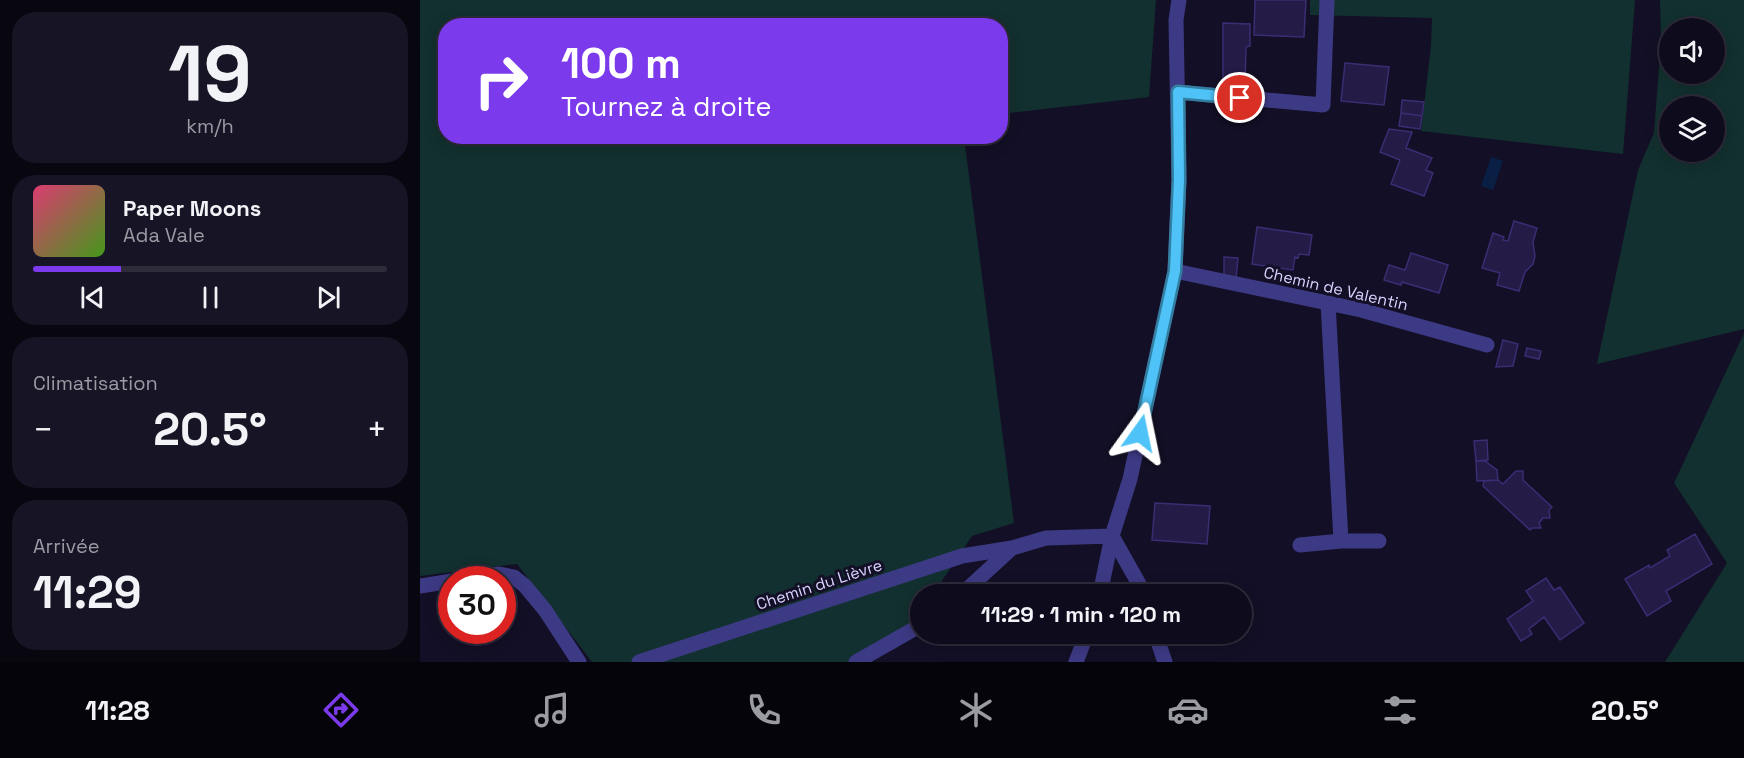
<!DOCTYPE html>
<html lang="fr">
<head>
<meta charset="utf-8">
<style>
  :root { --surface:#0e0b1c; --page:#171425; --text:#f1f3f6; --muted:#9b9ba3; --line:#2e2b3b; --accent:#7c3aed }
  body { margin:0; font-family:"Space Grotesk",sans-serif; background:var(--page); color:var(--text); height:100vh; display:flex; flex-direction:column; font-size:22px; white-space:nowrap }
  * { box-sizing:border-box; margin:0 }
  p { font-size:20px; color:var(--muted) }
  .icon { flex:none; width:33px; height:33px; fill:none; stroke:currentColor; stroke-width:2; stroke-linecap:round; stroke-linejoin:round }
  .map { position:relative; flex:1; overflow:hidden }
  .drawer { display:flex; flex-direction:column; gap:12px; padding:12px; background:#08060f; width:420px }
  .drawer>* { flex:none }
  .guide { position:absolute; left:18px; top:18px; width:570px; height:126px; border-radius:24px; box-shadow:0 3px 15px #0003,0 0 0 2px var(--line); background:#7c3aed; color:#fff; overflow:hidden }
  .controls { position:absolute; left:1239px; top:18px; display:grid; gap:12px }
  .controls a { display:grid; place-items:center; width:66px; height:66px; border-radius:50%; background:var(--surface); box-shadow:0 3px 15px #0003,0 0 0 2px var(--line); font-size:30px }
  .speed { position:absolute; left:18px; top:566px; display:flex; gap:12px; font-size:30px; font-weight:700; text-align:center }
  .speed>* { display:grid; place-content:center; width:78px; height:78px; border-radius:50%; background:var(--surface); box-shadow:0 3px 15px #0003,0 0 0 2px var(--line); line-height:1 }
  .speed .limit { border:9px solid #d22; background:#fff; color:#111 }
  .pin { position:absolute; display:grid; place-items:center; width:51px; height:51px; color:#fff; margin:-26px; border:3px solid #fff; border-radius:50%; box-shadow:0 2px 6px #0007 }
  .me { position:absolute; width:66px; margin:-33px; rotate:12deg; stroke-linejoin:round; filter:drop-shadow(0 0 4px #0008) }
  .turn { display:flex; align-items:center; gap:21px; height:126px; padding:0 24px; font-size:27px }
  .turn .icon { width:78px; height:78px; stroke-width:2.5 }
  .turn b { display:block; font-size:42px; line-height:51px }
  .big { font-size:45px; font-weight:700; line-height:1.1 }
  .drawer .widget { flex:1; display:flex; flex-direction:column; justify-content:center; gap:9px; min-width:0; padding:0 21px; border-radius:24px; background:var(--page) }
  .drawer .dial { align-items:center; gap:0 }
  .dial b { font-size:78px; line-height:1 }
  .song { display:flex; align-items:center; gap:18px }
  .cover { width:72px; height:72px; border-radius:9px; background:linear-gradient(135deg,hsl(340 70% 55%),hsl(100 70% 35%)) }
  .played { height:6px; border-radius:3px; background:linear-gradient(90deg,var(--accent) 25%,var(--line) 25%) }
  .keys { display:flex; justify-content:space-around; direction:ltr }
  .heat { display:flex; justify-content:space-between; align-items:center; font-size:33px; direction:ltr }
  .trip { position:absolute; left:490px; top:584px; width:342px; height:60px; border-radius:30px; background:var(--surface); box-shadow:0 3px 15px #0003,0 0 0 2px var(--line); font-weight:700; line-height:60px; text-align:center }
  .dock { display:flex; height:96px; justify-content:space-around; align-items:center; background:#06040b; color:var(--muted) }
  .dock .icon { width:42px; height:42px }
  .dock .selected { color:var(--accent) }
  .dock b { font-size:27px; color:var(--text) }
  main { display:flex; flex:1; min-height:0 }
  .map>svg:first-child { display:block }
  .green { fill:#12302f; fill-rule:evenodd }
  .water { fill:#0a1f44 }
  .building { fill:#241b47; stroke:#3b2d73; stroke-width:1.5 }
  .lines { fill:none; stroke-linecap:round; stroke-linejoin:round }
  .minor { stroke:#3d3a85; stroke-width:15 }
  .route-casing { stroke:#337fa1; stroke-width:15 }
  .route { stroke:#4fc3f7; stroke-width:10 }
  .labels { text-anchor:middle; stroke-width:6; stroke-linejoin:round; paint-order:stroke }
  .street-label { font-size:16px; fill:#d9d4ff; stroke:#130f26 }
</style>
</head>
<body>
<main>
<section class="drawer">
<div class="widget dial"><b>19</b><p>km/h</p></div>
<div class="widget">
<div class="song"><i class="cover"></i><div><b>Paper Moons</b><p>Ada Vale</p></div></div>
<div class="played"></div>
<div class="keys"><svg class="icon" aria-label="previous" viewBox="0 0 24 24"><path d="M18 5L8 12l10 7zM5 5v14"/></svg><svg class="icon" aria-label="pause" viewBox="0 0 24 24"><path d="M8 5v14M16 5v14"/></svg><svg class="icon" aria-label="next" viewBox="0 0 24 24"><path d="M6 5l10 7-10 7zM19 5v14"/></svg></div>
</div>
<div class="widget"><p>Climatisation</p>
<div class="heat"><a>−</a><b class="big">20.5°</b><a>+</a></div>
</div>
<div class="widget"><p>Arrivée</p><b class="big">11:29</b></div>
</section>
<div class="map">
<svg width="1324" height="662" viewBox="0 0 1324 662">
  <rect width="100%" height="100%" fill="#130f26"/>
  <path class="green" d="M 0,0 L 736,0 L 729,97 L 581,114 L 580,26 L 26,26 L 26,136 L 544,137 L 594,523 L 552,536 L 513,594 L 501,594 L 501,613 L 477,648 L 441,662 L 172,662 L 97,564 L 0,576 Z
    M 890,0 L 1215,0 L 1203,154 L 1001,131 L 1011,46 L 1012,18 L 890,15 Z
    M 1240,0 L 1324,0 L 1324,329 L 1177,364 L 1218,170 L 1234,133 L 1241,41 ZM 1294,28 L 1294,74 L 1250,74 L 1250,28 ZM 1250,106 L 1294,106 L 1294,152 L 1250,152 Z
    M 1324,333 L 1324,662 L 1245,662 L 1307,563 L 1254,483 Z"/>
  <path class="water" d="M 1071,157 L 1083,161 L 1073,190 L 1061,186 Z"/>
  <path class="building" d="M 835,0 L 886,0 L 884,37 L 834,35 Z
    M 803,23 L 830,24 L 830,46 L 826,47 L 825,85 L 803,86 Z
    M 925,63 L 969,67 L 964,105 L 921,101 Z
    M 982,100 L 1004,102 L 1002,116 L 981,113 Z
    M 981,113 L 1002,116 L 1000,129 L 979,126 Z
    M 969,129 L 992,132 L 986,148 L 1012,158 L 1006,170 L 1013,173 L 1004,196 L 971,184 L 980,160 L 960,152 Z
    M 1094,221 L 1117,228 L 1113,242 L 1115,256 L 1113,264 L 1105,272 L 1099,291 L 1077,285 L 1080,273 L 1062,268 L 1073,233 L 1084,237 L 1083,240 L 1088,241 Z
    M 837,227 L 892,235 L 889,255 L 879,254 L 878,258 L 875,257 L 873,270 L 832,264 Z
    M 991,253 L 1028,265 L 1019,293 L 982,282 L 981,285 L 964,280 L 969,265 L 985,270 Z
    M 804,257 L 818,258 L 816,278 L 804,276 Z
    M 1083,340 L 1098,344 L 1093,366 L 1076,367 Z
    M 1107,348 L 1121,351 L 1119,359 L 1105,356 Z
    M 1067,440 L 1068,460 L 1056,461 L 1054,441 Z
    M 1056,461 L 1065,461 L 1077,470 L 1078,480 L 1057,481 Z
    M 1096,471 L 1103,471 L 1103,480 L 1132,507 L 1129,510 L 1130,518 L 1123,518 L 1119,523 L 1121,528 L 1112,528 L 1110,530 L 1063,486 L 1064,481 L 1078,480 L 1083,484 Z
    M 735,503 L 790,506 L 787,544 L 732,540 Z
    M 1275,534 L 1292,564 L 1246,591 L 1251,601 L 1227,616 L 1205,579 L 1229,565 L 1230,568 L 1250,556 L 1247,550 Z
    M 1126,578 L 1134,590 L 1140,587 L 1164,623 L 1140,640 L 1124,617 L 1109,629 L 1112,634 L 1101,641 L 1087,619 L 1113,601 L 1106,591 Z"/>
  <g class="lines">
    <path class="minor" d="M 758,92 L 903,105 L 907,0
      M 755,271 L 941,310 L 1067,345
      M 908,303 L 921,541
      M 880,545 L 921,541 L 959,541
      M 49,579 L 79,574 L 94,577 L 105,586 L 125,610 L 159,662
      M 0,586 L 32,581
      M 542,594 L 592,548
      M 722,594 L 719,584 L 692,536 L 710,479 L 755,271 L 759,180 L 756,20 L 759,0
      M 735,633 L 745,662
      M 219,662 L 542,556 L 592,548 L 626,538 L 692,536 L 680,594
      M 436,662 L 501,625
      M 656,662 L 667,633"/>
  </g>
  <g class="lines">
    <g class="route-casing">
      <path id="route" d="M 720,433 L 755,271 L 759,180 L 758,92 L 820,98"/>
    </g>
    <use href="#route" class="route"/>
  </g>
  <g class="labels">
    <g class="street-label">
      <text transform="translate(916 288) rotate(13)" y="6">Chemin de Valentin</text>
      <text transform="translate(399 584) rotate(-18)" y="6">Chemin du Lièvre</text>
    </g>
  </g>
</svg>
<div class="controls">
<a><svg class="icon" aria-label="sound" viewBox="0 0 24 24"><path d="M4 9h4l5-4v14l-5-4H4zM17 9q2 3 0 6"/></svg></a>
<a><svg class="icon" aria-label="layers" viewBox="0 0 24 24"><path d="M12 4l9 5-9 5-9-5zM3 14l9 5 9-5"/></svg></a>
</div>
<div class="speed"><div class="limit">30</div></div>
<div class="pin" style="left:820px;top:98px;background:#d93025"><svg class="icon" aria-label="arrive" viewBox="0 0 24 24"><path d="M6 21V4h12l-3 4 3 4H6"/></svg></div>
<svg class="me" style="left:720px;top:433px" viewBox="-20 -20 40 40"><path d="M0-17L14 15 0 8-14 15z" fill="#4fc3f7" stroke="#fff" stroke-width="4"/></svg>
<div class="trip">11:29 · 1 min · 120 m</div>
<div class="guide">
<div class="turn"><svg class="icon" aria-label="right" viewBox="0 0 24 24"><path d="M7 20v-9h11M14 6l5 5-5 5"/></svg><div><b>100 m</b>Tournez à droite</div></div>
</div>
</div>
</main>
<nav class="dock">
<b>11:28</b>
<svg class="icon selected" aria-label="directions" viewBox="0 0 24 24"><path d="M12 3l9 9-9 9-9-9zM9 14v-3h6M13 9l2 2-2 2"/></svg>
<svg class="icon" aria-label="music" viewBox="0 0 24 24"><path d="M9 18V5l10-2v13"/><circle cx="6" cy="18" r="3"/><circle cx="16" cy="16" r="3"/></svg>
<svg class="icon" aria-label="phone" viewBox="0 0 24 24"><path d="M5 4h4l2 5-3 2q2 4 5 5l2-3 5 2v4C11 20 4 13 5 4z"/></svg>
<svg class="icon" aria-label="climate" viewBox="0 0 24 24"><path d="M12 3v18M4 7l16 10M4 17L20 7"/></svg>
<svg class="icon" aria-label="car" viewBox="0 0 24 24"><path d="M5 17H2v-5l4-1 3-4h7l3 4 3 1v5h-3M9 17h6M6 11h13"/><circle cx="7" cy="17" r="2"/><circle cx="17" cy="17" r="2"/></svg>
<svg class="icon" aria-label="filters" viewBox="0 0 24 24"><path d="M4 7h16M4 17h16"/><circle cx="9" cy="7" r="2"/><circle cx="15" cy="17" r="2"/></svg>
<b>20.5°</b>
</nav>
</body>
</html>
